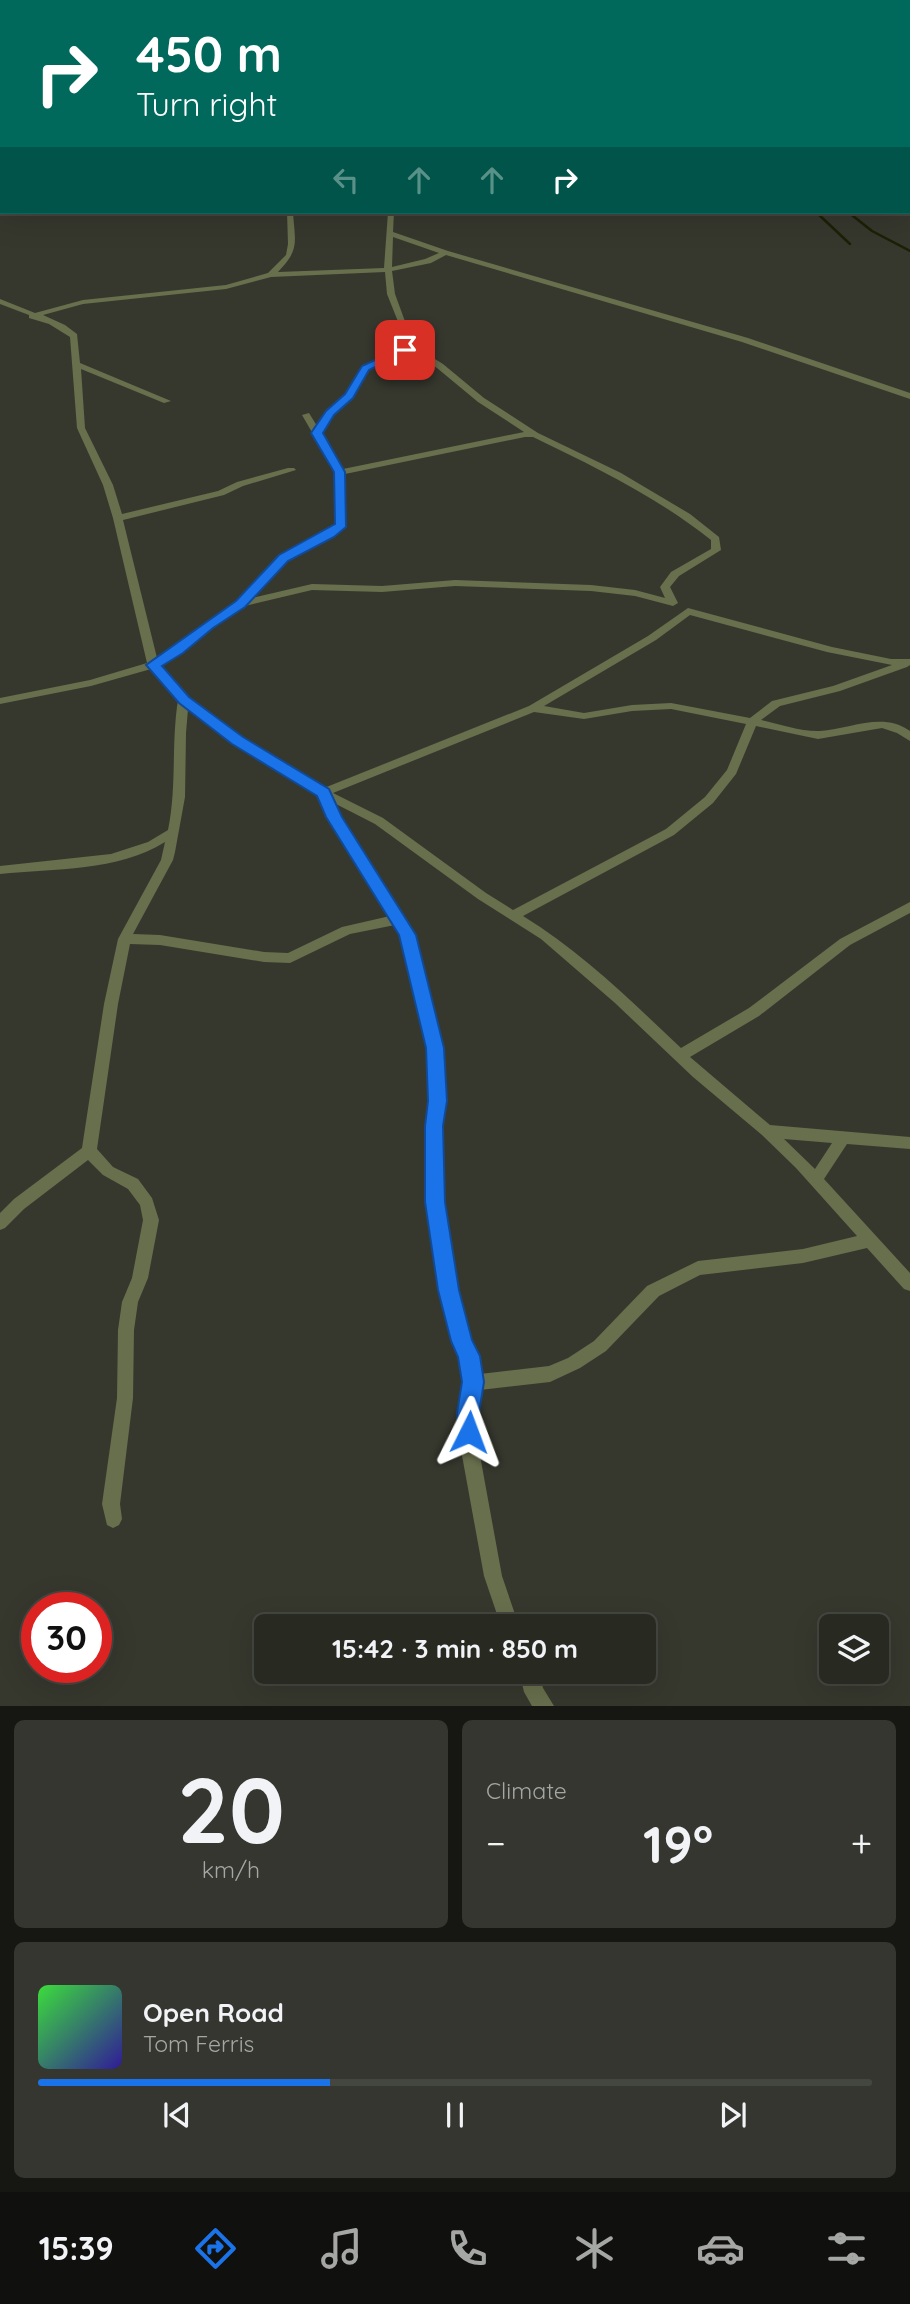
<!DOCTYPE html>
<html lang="en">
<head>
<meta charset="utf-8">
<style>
  :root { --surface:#282a22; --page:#34362f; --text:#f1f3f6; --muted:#a5a7a5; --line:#444640; --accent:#1a73e8 }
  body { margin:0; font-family:Quicksand,sans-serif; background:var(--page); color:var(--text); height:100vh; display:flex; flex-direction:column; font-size:26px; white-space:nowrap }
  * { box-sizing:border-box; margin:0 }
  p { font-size:23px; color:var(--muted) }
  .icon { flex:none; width:38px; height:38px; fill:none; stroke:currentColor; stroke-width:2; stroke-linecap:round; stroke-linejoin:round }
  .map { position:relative; height:1706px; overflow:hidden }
  .details { display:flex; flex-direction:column; gap:14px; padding:14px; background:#161713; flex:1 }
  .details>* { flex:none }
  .guide { position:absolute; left:0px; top:0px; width:910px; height:214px; box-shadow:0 7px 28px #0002,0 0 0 2px var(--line); background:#00695c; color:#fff; overflow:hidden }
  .controls { position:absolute; left:819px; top:1614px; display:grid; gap:14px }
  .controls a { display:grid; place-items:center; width:70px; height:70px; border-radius:10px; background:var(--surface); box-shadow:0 7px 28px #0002,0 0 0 2px var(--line); font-size:35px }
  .speed { position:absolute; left:21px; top:1592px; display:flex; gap:14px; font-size:35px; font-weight:700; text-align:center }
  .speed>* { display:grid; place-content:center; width:91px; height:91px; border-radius:50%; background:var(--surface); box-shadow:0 7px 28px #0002,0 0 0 2px var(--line); line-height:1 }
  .speed .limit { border:10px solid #d22; background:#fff; color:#111 }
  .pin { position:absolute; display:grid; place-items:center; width:60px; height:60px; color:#fff; margin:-30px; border-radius:14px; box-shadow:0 4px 10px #0006 }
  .me { position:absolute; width:77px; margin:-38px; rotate:3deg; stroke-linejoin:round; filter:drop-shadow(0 0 5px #0008) }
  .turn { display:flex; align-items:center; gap:24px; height:147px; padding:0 21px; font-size:32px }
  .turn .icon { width:91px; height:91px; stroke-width:2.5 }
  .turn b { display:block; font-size:49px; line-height:60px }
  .lanes { display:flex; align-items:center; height:66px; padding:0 21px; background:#0003; justify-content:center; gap:35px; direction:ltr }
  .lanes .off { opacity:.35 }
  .big { font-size:52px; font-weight:800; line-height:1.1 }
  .details .tile { flex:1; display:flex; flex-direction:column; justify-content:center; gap:10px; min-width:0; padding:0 24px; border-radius:10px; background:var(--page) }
  .details .dial { align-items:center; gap:0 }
  .dial b { font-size:91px; line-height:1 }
  .song { display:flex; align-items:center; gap:21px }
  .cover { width:84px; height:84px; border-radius:10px; background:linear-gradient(135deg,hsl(120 70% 55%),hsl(250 70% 35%)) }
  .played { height:7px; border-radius:4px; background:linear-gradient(90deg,var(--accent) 35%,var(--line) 35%) }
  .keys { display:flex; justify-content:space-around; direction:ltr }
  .heat { display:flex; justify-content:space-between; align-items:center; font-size:38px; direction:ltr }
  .details .tiles { flex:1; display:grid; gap:14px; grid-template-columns:1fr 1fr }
  .tile:last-child { grid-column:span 2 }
  .trip { position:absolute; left:254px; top:1614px; width:402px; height:70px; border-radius:10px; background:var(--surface); box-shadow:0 7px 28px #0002,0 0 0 2px var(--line); font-weight:800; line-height:70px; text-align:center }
  .tab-bar { display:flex; height:112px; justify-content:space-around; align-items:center; background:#10110e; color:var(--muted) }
  .tab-bar .icon { width:49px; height:49px }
  .tab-bar .active { color:var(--accent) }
  .tab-bar b { font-size:32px; color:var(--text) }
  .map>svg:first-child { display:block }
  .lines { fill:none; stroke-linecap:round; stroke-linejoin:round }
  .stream-far1 { stroke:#1c2005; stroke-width:2 }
  .stream { stroke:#1c2005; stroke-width:2.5 }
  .minor { fill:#686f4d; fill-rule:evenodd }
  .trunk { fill:#a2b062; fill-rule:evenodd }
  .route { fill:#1a73e8; stroke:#114b97; stroke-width:2 }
</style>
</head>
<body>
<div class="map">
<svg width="910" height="1706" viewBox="0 0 910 1706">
  <rect width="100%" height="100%" fill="#36382e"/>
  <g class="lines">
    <path class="stream-far1" d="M 670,2 L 673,0"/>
    <path class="stream" d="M 816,212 L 850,244
      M 848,212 L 872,231 L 910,251"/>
    <path class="minor" d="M 160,0 L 166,0 L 168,2 L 162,2 Z
      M 226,0 L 232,0 L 226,2 Z
      M 254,0 L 260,0 L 254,2 Z
      M 441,0 L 447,0 L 440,2 Z
      M 461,0 L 467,0 L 467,2 L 462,2 Z
      M 696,0 L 702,0 L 696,2 Z
      M 908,1 L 910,2 L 910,9 L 908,8 Z
      M 0,18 L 2,18 L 2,22 L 0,22 Z
      M 0,32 L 2,32 L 2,36 L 0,36 Z
      M 910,50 L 910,54 L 908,55 L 908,51 Z
      M 0,61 L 2,61 L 2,65 L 0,65 Z
      M 908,111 L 910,111 L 910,115 L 908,115 Z
      M 0,140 L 2,140 L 2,144 L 0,144 Z
      M 908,151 L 910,151 L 910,155 L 908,155 Z
      M 908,188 L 910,188 L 910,194 L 908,194 Z
      M 0,204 L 2,204 L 2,208 L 0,208 Z
      M 287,212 L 293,212 C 295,243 300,249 278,272 L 384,268 L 388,212 L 394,212 L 393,232 L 448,251 L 748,338 L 910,393 L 910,399 L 742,342 L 446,255 L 431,263 L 392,271 L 395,294 L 414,346 L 443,364 L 484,398 L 538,433 L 621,473 L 690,514 L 719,537 L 721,550 L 679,576 L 670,587 L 678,603 L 673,606 L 635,596 L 591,591 L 455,586 L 382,592 L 312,590 L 245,606 L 212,627 L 182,652 L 159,666 L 188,698 L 241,738 L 324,788 L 529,706 L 648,636 L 688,608 L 832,647 L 891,659 L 910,659 L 910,665 L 907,667 L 840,691 L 780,706 L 761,720 C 778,724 803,732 820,731 C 850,729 883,711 910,731 L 910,741 L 897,733 L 882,728 L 818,739 L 756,726 L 736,774 L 713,803 L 674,835 L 523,916 C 582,952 631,1001 681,1048 L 749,1008 L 840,939 L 910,902 L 910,913 L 850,945 L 759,1016 L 690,1057 L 770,1125 L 910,1137 L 910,1149 L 847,1144 L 824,1179 L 910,1273 L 910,1291 L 904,1289 L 867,1248 L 803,1263 L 700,1275 L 659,1296 L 606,1351 L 580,1368 L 550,1382 L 480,1390 L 476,1413 L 479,1450 L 502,1576 L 519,1626 L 501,1626 L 484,1576 L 461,1450 L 460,1413 L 465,1383 L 461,1356 L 454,1341 L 441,1290 L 429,1219 L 427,1126 L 430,1101 L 425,1038 L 402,935 L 395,925 L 350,934 L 290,963 L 264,962 L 160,945 L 130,944 L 118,1004 L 97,1149 L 113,1167 L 138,1179 L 152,1198 L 159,1220 L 148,1278 L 138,1302 L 134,1330 L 133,1398 L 120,1504 L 122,1519 L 119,1525 L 113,1528 L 107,1525 L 102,1504 L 117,1398 L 118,1330 L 122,1302 L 132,1278 L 143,1220 L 140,1205 L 128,1189 L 103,1175 L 88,1160 L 24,1209 L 5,1228 L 0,1230 L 0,1213 L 14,1199 L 82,1148 L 104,1004 L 118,939 L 161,860 L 165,842 C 117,872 55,868 0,874 L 0,866 L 111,854 L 148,842 L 168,830 C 177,787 171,744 178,700 L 151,669 L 91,686 L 0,704 L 0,698 L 90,680 L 147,663 L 113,518 L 103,485 L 77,428 L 70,337 L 49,324 L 29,318 L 29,315 L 0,304 L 0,299 L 35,313 L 83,300 L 226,285 L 268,273 L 286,255 L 288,244 ZM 393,237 L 439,253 L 425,259 L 392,267 ZM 385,272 L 387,294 L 407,344 L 362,366 L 346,395 L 327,411 L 317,426 L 309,413 L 302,415 L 335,472 L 337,524 L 327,532 L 281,556 L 237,602 L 204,623 L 174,648 L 157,658 L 123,520 L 224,495 L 243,486 L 296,470 L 294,468 L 288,468 L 237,482 L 218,491 L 122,514 L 113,485 L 85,428 L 81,369 L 164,403 L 171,401 L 80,363 L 77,334 L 65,325 L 43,315 L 83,304 L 226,289 L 271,277 ZM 408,349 L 437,368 L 478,402 L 524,432 L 343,469 L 321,433 L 333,415 L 352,398 L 368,370 ZM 525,437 L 533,437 C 595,467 657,497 711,540 L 711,549 L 671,572 L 660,587 L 665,598 L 635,590 L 591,585 L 455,580 L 382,586 L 312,584 L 252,598 L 287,560 L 333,536 L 345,527 L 345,474 ZM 690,615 L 827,652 L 892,665 L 833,686 L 772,701 L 750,718 L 671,703 L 632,705 L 584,713 L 544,706 L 656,640 ZM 188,709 L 233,744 L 318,795 L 328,817 L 390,916 L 342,927 L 288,953 L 264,952 L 160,935 L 133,934 L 173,860 L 175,852 L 185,797 L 186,733 ZM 671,709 L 746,724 L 727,770 L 705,797 L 666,829 L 513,910 L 486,893 L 383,818 L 333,793 L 534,712 L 584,719 L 632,711 ZM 334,803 L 375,824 L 478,899 L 541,939 L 615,1003 L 693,1077 L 762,1135 L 796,1168 L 857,1236 L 803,1249 L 698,1261 L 647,1286 L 594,1341 L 568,1358 L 549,1366 L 480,1374 L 477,1356 L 470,1340 L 457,1290 L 445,1219 L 441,1126 L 444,1101 L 439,1038 L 414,935 L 340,817 ZM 784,1139 L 832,1143 L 815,1169 Z
      M 519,1671 L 539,1671 L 543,1688 L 554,1706 L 532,1706 L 524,1692 Z"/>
    <path class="trunk" d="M 0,15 L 2,15 L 2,19 L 0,19 Z
      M 908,69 L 910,69 L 910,75 L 908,75 Z"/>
  </g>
  <path class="route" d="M 401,348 L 410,350 L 369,370 L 353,398 L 334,415 L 323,433 L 345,472 L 346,527 L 334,537 L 288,561 L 245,607 L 213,628 L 183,653 L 162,666 L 189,697 L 243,737 L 329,789 L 342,817 L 416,935 L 444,1048 L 447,1101 L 443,1126 L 445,1202 L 459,1290 L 472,1340 L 480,1356 L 484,1382 L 479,1413 L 480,1432 L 477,1439 L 469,1443 L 461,1439 L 458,1432 L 457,1413 L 462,1382 L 458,1357 L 451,1341 L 438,1290 L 425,1202 L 425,1126 L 428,1101 L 426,1048 L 399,935 L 326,817 L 317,796 L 232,744 L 179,703 L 146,665 L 236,601 L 279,555 L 335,524 L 334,472 L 311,433 L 326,411 L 345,394 L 362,366 Z"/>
</svg>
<div class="controls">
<a><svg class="icon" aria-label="layers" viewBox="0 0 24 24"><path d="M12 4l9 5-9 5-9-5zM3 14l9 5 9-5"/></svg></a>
</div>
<div class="speed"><div class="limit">30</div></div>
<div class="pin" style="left:405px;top:350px;background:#d93025"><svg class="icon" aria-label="arrive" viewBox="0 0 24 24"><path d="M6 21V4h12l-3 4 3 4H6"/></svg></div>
<svg class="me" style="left:469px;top:1432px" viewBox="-20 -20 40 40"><path d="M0-17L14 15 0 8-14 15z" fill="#1a73e8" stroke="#fff" stroke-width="4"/></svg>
<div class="trip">15:42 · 3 min · 850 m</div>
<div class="guide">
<div class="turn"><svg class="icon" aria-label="right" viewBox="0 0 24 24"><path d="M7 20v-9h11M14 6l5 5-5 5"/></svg><div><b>450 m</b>Turn right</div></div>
<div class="lanes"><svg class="icon off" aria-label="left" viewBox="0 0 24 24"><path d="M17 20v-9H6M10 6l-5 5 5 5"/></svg><svg class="icon off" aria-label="ahead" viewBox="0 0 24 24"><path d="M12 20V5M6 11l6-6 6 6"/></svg><svg class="icon off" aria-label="ahead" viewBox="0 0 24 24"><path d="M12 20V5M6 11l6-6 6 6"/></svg><svg class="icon" aria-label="right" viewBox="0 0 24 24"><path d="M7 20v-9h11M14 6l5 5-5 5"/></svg></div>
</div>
</div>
<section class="details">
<div class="tiles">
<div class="tile dial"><b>20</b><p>km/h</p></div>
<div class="tile"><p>Climate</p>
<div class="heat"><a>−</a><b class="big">19°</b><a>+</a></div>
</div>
<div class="tile">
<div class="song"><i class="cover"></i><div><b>Open Road</b><p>Tom Ferris</p></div></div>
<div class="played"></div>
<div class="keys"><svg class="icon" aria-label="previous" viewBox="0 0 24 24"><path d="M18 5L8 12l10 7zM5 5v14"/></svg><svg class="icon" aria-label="pause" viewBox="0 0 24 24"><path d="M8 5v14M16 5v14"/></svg><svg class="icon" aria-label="next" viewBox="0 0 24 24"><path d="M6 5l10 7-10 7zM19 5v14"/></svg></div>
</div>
</div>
</section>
<nav class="tab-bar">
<b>15:39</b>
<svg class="icon active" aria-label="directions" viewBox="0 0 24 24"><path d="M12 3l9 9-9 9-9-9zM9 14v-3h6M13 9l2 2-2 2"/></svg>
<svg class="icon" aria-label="music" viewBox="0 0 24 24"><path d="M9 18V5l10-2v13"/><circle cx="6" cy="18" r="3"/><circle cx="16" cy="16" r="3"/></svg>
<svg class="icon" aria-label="phone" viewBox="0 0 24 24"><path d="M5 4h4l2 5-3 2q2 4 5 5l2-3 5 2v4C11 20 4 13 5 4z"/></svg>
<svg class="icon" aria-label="climate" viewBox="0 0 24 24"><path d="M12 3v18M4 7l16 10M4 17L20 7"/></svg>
<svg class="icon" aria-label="car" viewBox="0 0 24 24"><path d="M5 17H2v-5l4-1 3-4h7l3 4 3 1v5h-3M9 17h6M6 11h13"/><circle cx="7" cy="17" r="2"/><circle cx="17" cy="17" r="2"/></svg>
<svg class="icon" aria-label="filters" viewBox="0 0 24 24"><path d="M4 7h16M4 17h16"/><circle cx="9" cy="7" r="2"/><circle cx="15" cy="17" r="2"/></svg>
</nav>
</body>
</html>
